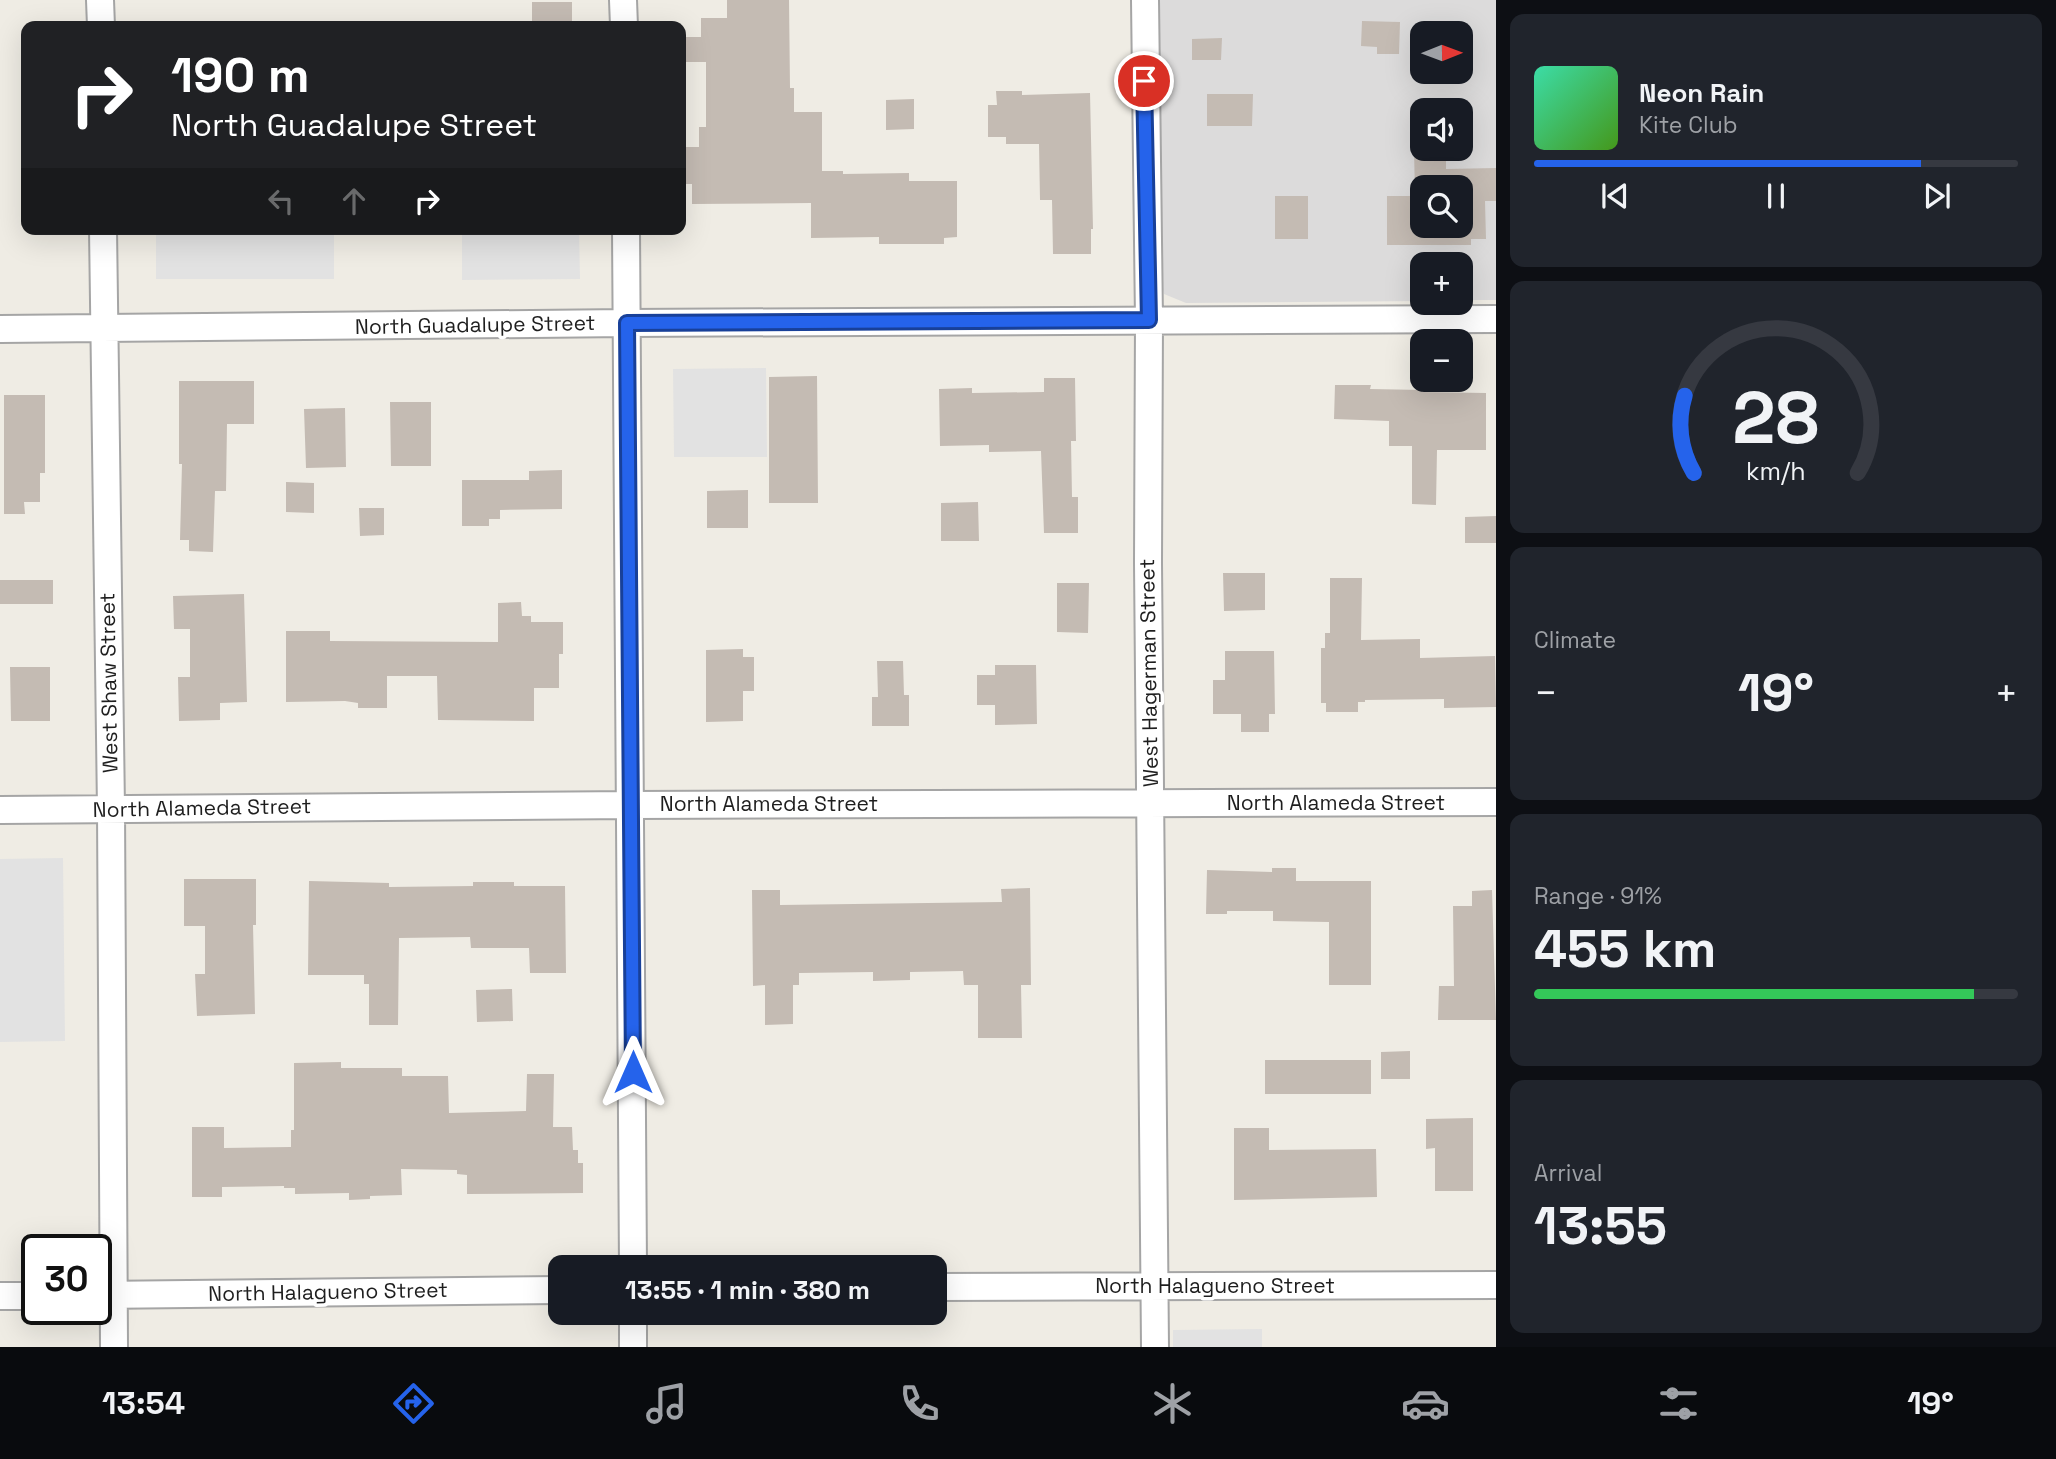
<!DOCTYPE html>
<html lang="en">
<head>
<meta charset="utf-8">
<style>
  :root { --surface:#171b24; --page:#20242c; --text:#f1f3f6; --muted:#9ea1a6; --line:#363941; --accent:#2563eb }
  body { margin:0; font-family:"Space Grotesk",sans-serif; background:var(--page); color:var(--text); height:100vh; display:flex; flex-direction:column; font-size:26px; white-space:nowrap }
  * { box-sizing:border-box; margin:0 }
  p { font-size:23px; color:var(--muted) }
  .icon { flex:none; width:38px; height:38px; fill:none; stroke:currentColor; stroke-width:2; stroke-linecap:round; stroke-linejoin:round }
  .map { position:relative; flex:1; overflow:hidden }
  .details { display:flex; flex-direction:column; gap:14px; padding:14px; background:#0d0f14; width:560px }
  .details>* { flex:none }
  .top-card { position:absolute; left:21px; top:21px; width:665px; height:214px; border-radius:14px; box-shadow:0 7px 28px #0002; background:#202124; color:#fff; overflow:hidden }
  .needle { width:46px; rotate:89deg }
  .buttons { position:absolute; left:1410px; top:21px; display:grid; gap:14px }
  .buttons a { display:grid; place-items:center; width:63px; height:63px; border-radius:14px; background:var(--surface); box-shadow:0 7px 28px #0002; font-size:35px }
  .speed { position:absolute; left:21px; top:1234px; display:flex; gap:14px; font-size:35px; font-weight:700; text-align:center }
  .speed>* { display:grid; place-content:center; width:91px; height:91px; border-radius:50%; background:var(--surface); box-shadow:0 7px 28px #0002; line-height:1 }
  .speed .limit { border:4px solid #111; border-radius:10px; background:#fff; color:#111 }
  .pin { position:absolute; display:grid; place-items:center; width:60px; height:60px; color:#fff; margin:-30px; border:4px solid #fff; border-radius:50%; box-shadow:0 2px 7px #0007 }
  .me { position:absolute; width:77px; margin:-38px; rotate:0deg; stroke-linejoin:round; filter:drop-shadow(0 0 5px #0008) }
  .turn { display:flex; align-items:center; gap:24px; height:147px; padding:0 35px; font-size:32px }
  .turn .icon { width:91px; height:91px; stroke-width:2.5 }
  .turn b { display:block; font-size:49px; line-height:60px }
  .lanes { display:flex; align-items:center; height:66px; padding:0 35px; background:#0003; justify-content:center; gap:35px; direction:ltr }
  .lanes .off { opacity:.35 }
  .big { font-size:52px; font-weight:700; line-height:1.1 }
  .details .card { flex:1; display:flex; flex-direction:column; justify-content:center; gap:10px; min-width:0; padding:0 24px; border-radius:14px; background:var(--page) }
  .details .dial { align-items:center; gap:0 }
  .dial svg { height:182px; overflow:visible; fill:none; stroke:var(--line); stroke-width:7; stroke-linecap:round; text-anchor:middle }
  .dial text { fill:var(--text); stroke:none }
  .song { display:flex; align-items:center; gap:21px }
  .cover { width:84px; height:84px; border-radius:10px; background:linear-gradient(135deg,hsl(160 70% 55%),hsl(100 70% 35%)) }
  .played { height:7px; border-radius:4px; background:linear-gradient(90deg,var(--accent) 80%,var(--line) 80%) }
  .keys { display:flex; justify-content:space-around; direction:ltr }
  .heat { display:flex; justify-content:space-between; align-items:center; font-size:38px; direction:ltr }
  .charge { height:10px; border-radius:5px; background:linear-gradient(90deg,#34c759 91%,var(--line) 0) }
  .trip { position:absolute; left:548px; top:1255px; width:399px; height:70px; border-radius:14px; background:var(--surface); box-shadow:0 7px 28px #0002; font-weight:700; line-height:70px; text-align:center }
  .tab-bar { display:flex; height:112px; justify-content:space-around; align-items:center; background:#090b0e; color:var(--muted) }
  .tab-bar .icon { width:49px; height:49px }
  .tab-bar .current { color:var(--accent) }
  .tab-bar b { font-size:32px; color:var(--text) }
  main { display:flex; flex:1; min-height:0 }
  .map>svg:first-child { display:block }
  .residential { fill:#dcdbdb; fill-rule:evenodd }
  .parking { fill:#e2e2e2 }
  .building { fill:#c4bbb3; fill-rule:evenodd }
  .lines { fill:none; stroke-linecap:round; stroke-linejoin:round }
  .minor-casing { stroke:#a5a5a5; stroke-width:30 }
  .minor { stroke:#fff; stroke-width:26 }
  .route-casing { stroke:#184099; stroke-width:18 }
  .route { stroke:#2563eb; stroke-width:12 }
  .labels { text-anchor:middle; stroke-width:7; stroke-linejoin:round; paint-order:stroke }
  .street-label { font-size:21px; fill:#1e1e1e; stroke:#fff }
</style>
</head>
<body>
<main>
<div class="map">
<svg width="1496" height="1347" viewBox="0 0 1496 1347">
  <rect width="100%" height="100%" fill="#efece4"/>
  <path class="residential" d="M 1159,0 L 1496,0 L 1496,300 L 1461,300 L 1461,264 L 1423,264 L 1423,301 L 1186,303 L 1164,294 L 1161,281 ZM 1423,33 L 1461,33 L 1461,72 L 1423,72 ZM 1423,110 L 1461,110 L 1461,149 L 1423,149 ZM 1423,187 L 1461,187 L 1461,226 L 1423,226 Z"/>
  <path class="parking" d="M 156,229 L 334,229 L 334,279 L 156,279 Z
    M 462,229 L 579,229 L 580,279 L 462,280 Z
    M 766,368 L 767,457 L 674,457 L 673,369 Z
    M 63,858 L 65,1041 L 0,1042 L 0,859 Z
    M 1262,1329 L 1262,1347 L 1173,1347 L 1173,1330 Z"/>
  <path class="building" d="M 727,0 L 789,0 L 790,88 L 794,88 L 794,112 L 822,112 L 822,171 L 843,171 L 843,174 L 909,173 L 909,181 L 957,181 L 957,237 L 944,238 L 944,244 L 879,244 L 879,237 L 811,238 L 811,203 L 692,204 L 692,184 L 681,184 L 681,147 L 699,147 L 699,127 L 706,127 L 706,62 L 681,62 L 681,37 L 701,37 L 701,18 L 727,18 Z
    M 532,2 L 572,2 L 572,26 L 532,26 Z
    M 1362,21 L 1400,22 L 1399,54 L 1377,54 L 1377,47 L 1361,46 Z
    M 1222,38 L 1221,60 L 1192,60 L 1192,39 Z
    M 996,91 L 1022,91 L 1022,95 L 1090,93 L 1093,229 L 1091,229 L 1091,254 L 1053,254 L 1052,200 L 1040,200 L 1039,144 L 1006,144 L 1006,137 L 988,137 L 988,105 L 997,105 Z
    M 1207,94 L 1253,94 L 1252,126 L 1207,126 Z
    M 914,99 L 914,129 L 886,130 L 886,100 Z
    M 1414,149 L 1446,149 L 1446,169 L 1496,168 L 1496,201 L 1485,201 L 1486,239 L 1471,239 L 1471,245 L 1387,245 L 1387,196 L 1415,196 ZM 1423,187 L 1461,187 L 1461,226 L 1423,226 Z
    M 1275,196 L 1308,196 L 1308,239 L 1275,239 Z
    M 817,376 L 818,503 L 769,503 L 769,377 Z
    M 1044,378 L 1075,378 L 1076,441 L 1071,441 L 1072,497 L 1078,497 L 1078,533 L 1044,533 L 1041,451 L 989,452 L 989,445 L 940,446 L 939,389 L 972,388 L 972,393 L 1044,392 Z
    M 179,381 L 254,381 L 254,424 L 227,424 L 226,491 L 215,491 L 213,552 L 189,551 L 189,540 L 180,540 L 182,464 L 179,464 Z
    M 1335,385 L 1371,385 L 1370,389 L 1422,390 L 1422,392 L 1486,393 L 1486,450 L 1437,450 L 1436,505 L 1412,504 L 1412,446 L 1389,446 L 1389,421 L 1334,419 Z
    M 4,395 L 45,395 L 45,473 L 40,473 L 40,502 L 24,502 L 25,514 L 4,514 Z
    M 390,402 L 431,402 L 431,466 L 391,466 Z
    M 345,408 L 346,467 L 306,468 L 304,409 Z
    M 562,470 L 562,509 L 500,510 L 500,519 L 489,519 L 489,526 L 462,526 L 462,480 L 529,480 L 529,471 Z
    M 286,482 L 314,483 L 314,513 L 286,512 Z
    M 748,490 L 748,528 L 707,528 L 707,491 Z
    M 978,502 L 979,541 L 941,541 L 941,503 Z
    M 359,508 L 384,508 L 384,535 L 360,536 Z
    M 1496,516 L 1496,543 L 1465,543 L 1465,517 Z
    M 1223,573 L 1265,573 L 1265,610 L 1224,611 Z
    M 1330,578 L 1362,578 L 1361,640 L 1420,639 L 1420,658 L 1495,656 L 1496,707 L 1444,708 L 1444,699 L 1365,700 L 1365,702 L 1358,702 L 1358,712 L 1326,712 L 1326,703 L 1321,703 L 1321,648 L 1325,648 L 1325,633 L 1330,633 Z
    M 0,580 L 53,580 L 53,604 L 0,604 Z
    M 1057,583 L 1089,583 L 1088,633 L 1057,632 Z
    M 244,594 L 247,702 L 220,703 L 220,720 L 179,721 L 178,677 L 190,677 L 190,629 L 174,629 L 173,596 Z
    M 521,602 L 522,616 L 531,616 L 531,622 L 563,622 L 563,654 L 559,654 L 559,688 L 534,688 L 534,721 L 438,720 L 437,676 L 387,676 L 387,708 L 358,708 L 358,703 L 345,701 L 286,702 L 286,631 L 330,631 L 330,641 L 498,642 L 498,603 Z
    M 743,649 L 743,657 L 754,657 L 754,691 L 743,691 L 743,721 L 706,722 L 706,650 Z
    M 1225,651 L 1274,651 L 1275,714 L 1269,714 L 1269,732 L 1241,732 L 1241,714 L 1213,714 L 1213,680 L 1225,680 Z
    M 877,661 L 903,661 L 904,695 L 909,695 L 909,726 L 872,726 L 872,697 L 878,697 Z
    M 995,665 L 1036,665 L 1037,724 L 995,725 L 995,705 L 977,705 L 977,675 L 995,675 Z
    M 10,667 L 50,667 L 50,721 L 11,721 Z
    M 1272,868 L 1296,868 L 1296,881 L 1371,881 L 1371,985 L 1329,985 L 1329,922 L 1273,921 L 1273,911 L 1227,911 L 1227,914 L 1206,914 L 1207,870 L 1272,872 Z
    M 184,879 L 256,879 L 256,925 L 253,925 L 255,1014 L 197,1016 L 195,974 L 205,974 L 205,926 L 184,926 Z
    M 309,881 L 389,883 L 389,887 L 473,886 L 473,882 L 514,882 L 514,886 L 565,886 L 566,973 L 530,973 L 529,948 L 471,948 L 470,937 L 399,938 L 398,1025 L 369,1025 L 369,984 L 364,984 L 364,975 L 308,975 Z
    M 1030,888 L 1031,985 L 1021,985 L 1022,1038 L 978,1038 L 978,985 L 964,985 L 963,971 L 910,972 L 910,980 L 873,981 L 873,972 L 799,973 L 799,985 L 793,985 L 793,1024 L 765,1025 L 765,985 L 753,986 L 752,890 L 780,890 L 780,905 L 1002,902 L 1001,889 Z
    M 1492,890 L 1496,1020 L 1438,1020 L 1439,986 L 1454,986 L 1453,906 L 1472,906 L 1472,891 Z
    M 512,989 L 513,1021 L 477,1022 L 476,990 Z
    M 1410,1051 L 1410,1079 L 1381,1079 L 1381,1052 Z
    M 1265,1060 L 1371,1060 L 1371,1094 L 1265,1094 Z
    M 341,1062 L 341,1068 L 402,1068 L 402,1076 L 448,1076 L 449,1113 L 526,1111 L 527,1074 L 554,1074 L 553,1127 L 572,1127 L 573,1150 L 578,1150 L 578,1163 L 583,1163 L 583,1193 L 467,1194 L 467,1175 L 457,1174 L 457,1170 L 401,1169 L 402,1195 L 370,1196 L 370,1199 L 349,1200 L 349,1193 L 295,1194 L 295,1188 L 284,1188 L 284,1186 L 222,1187 L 222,1197 L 192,1197 L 192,1127 L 224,1127 L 224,1148 L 291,1147 L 291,1130 L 294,1130 L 294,1063 Z
    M 1473,1118 L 1473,1191 L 1435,1191 L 1435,1148 L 1426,1149 L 1426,1119 Z
    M 1234,1128 L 1269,1128 L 1269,1150 L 1376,1149 L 1377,1197 L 1234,1200 Z"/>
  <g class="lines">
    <g class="minor-casing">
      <path id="minor" d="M 100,0 L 101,26
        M 623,0 L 624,26
        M 1145,0 L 1149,320 L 1148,563 L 1155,1347
        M 103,229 L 111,809 L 114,1347
        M 626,229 L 633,1267
        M 0,329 L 627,323 L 1496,319
        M 0,810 L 631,805 L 1496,802
        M 934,1287 L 1496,1285
        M 98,1295 L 560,1290
        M 0,1296 L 37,1296
        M 633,1312 L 633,1347"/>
    </g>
    <use href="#minor" class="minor"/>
  </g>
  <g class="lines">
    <g class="route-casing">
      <path id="route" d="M 633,1072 L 627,323 L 1149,320 L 1144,81"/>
    </g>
    <use href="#route" class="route"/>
  </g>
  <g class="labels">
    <g class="street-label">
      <text transform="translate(475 325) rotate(-1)" y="7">North Guadalupe Street</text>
      <text transform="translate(1149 673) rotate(-91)" y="7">West Hagerman Street</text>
      <text transform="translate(109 683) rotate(-91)" y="7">West Shaw Street</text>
      <text x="1336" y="810">North Alameda Street</text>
      <text x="769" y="811">North Alameda Street</text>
      <text transform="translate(202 808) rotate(-1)" y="7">North Alameda Street</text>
      <text x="1215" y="1293">North Halagueno Street</text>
      <text transform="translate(328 1292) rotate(-1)" y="7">North Halagueno Street</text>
    </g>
  </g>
</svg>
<div class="buttons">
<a><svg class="needle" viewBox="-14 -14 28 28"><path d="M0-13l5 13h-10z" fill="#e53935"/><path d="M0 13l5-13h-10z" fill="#9ea1a6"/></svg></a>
<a><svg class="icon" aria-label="sound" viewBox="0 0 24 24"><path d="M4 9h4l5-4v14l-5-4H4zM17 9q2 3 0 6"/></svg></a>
<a><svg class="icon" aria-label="search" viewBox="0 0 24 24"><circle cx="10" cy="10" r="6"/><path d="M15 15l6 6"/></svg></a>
<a>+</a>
<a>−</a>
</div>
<div class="speed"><div class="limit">30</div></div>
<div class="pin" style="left:1144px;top:81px;background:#d93025"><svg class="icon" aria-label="arrive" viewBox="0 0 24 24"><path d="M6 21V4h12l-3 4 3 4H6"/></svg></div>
<svg class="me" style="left:633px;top:1072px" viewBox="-20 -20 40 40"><path d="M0-17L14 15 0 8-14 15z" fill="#2563eb" stroke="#fff" stroke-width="4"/></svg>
<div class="trip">13:55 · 1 min · 380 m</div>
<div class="top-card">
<div class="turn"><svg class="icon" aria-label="right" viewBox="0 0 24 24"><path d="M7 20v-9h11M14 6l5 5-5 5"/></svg><div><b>190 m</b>North Guadalupe Street</div></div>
<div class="lanes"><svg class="icon off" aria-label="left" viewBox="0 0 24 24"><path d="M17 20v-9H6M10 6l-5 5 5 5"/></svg><svg class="icon off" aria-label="ahead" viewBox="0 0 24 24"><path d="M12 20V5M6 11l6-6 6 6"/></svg><svg class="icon" aria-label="right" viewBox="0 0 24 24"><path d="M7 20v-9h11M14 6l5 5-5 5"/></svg></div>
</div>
</div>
<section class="details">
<div class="card">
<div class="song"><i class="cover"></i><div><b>Neon Rain</b><p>Kite Club</p></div></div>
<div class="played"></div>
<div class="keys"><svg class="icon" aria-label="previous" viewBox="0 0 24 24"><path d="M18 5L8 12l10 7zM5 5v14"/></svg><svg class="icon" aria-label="pause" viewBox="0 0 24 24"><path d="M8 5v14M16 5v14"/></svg><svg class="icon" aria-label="next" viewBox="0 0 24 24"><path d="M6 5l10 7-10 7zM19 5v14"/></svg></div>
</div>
<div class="card dial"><svg viewBox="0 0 100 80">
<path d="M14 69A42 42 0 1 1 86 69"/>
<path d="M14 69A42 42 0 0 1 10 35" stroke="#2563eb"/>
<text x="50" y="56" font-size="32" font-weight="700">28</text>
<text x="50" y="72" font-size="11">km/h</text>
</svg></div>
<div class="card"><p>Climate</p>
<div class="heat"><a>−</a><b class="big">19°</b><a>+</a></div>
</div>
<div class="card"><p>Range · 91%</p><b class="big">455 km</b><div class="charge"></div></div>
<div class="card"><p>Arrival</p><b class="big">13:55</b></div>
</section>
</main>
<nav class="tab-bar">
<b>13:54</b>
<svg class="icon current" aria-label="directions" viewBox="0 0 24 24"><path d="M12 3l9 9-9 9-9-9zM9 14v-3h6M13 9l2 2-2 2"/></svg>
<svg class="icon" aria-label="music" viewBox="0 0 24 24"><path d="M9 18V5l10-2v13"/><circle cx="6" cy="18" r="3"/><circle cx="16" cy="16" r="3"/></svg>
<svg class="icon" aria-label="phone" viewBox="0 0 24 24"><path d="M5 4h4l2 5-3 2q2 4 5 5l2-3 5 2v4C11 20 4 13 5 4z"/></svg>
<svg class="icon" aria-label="climate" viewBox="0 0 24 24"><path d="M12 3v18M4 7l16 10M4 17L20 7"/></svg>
<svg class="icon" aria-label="car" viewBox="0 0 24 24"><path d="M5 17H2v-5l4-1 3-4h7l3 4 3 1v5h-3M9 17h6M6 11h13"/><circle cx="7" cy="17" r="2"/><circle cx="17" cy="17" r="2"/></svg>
<svg class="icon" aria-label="filters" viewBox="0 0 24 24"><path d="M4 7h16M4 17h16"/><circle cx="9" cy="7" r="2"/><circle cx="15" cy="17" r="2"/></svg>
<b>19°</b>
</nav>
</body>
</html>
